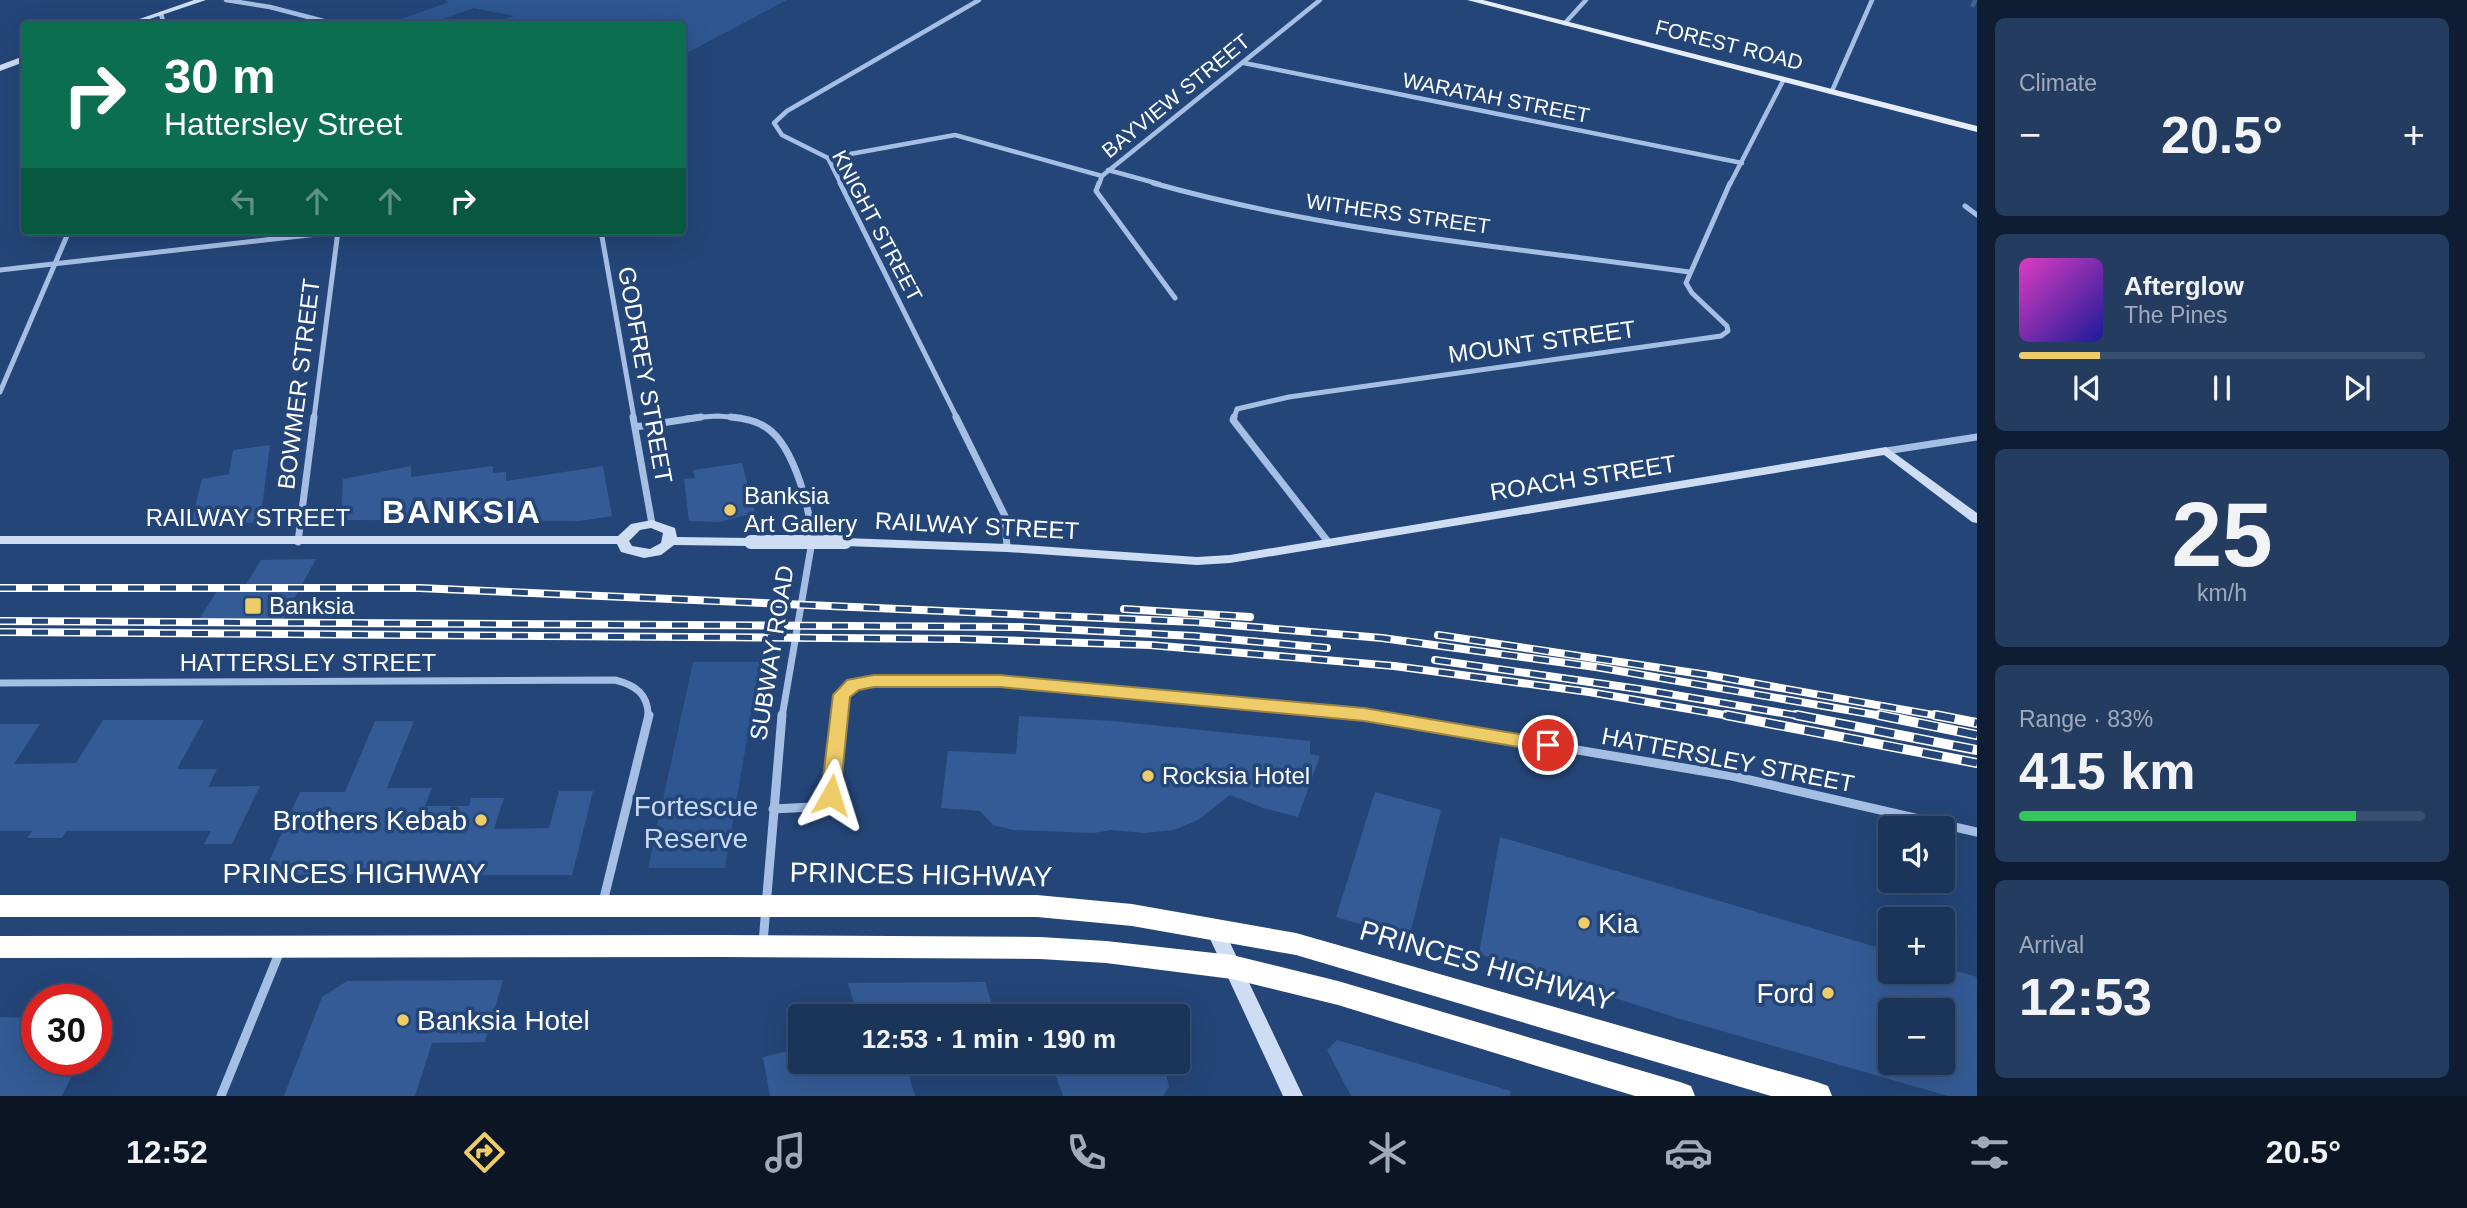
<!DOCTYPE html>
<html lang="en">
<head>
<meta charset="utf-8">
<style>
  :root { --surface:#1b345a; --page:#243c60; --text:#f1f3f6; --muted:#a0aabb; --line:#394f70; --accent:#eecd69 }
  body { margin:0; font-family:Arial,sans-serif; background:var(--page); color:var(--text); height:100vh; display:flex; flex-direction:column; font-size:26px; white-space:nowrap }
  * { box-sizing:border-box; margin:0 }
  p { font-size:23px; color:var(--muted) }
  .icon { flex:none; width:38px; height:38px; fill:none; stroke:currentColor; stroke-width:2; stroke-linecap:round; stroke-linejoin:round }
  .map { position:relative; flex:1; overflow:hidden }
  .sheet { display:flex; flex-direction:column; gap:18px; padding:18px; background:#0f1d32; width:490px }
  .sheet>* { flex:none }
  .hud { position:absolute; left:21px; top:21px; width:665px; height:214px; border-radius:7px; box-shadow:0 7px 28px #0002,0 0 0 2px var(--line); background:#0b6e4f; color:#fff; overflow:hidden }
  .controls { position:absolute; left:1878px; top:816px; display:grid; gap:14px }
  .controls a { display:grid; place-items:center; width:77px; height:77px; border-radius:7px; background:var(--surface); box-shadow:0 7px 28px #0002,0 0 0 2px var(--line); font-size:35px }
  .speed { position:absolute; left:21px; top:984px; display:flex; gap:14px; font-size:35px; font-weight:700; text-align:center }
  .speed>* { display:grid; place-content:center; width:91px; height:91px; border-radius:50%; background:var(--surface); box-shadow:0 7px 28px #0002,0 0 0 2px var(--line); line-height:1 }
  .speed .limit { border:10px solid #d22; background:#fff; color:#111 }
  .pin { position:absolute; display:grid; place-items:center; width:60px; height:60px; color:#fff; margin:-30px; border:4px solid #fff; border-radius:50%; box-shadow:0 2px 7px #0007 }
  .me { position:absolute; width:77px; margin:-38px; rotate:6deg; stroke-linejoin:round; filter:drop-shadow(0 0 5px #0008) }
  .turn { display:flex; align-items:center; gap:24px; height:147px; padding:0 28px; font-size:32px }
  .turn .icon { width:91px; height:91px; stroke-width:2.5 }
  .turn b { display:block; font-size:49px; line-height:60px }
  .lanes { display:flex; align-items:center; height:66px; padding:0 28px; background:#0003; justify-content:center; gap:35px; direction:ltr }
  .lanes .off { opacity:.35 }
  .big { font-size:52px; font-weight:800; line-height:1.1 }
  .sheet .card { flex:1; display:flex; flex-direction:column; justify-content:center; gap:10px; min-width:0; padding:0 24px; border-radius:10px; background:var(--page) }
  .sheet .dial { align-items:center; gap:0 }
  .dial b { font-size:91px; line-height:1 }
  .song { display:flex; align-items:center; gap:21px }
  .cover { width:84px; height:84px; border-radius:10px; background:linear-gradient(135deg,hsl(310 70% 55%),hsl(240 70% 35%)) }
  .played { height:7px; border-radius:4px; background:linear-gradient(90deg,var(--accent) 20%,var(--line) 20%) }
  .keys { display:flex; justify-content:space-around; direction:ltr }
  .heat { display:flex; justify-content:space-between; align-items:center; font-size:38px; direction:ltr }
  .charge { height:10px; border-radius:5px; background:linear-gradient(90deg,#34c759 83%,var(--line) 0) }
  .trip { position:absolute; left:788px; top:1004px; width:402px; height:70px; border-radius:7px; background:var(--surface); box-shadow:0 7px 28px #0002,0 0 0 2px var(--line); font-weight:800; line-height:70px; text-align:center }
  .tabs { display:flex; height:112px; justify-content:space-around; align-items:center; background:#0b1524; color:var(--muted) }
  .tabs .icon { width:49px; height:49px }
  .tabs .current { color:var(--accent) }
  .tabs b { font-size:32px; color:var(--text) }
  main { display:flex; flex:1; min-height:0 }
  .map>svg:first-child { display:block }
  .green { fill:#2e5690 }
  .building { fill:#345b95; fill-rule:evenodd }
  .lines { fill:none; stroke-linecap:round; stroke-linejoin:round }
  .highway-tunnel { stroke:#45618c; stroke-width:13; stroke-dasharray:13 6; stroke-linecap:butt }
  .street-far3 { stroke:#a5bfe4; stroke-width:4.5 }
  .street-far2 { stroke:#a5bfe4; stroke-width:5 }
  .street-far1 { stroke:#a5bfe4; stroke-width:7 }
  .street { stroke:#a5bfe4; stroke-width:9 }
  .secondary { fill:#ceddf4; fill-rule:evenodd }
  .primary { fill:#e5edfc; fill-rule:evenodd }
  .highway { fill:#fff; fill-rule:evenodd }
  .rail-far1-casing { stroke:#fff; stroke-width:8 }
  .rail-casing { stroke:#fff; stroke-width:10 }
  .rail-far1 { stroke:#244578; stroke-width:5; stroke-dasharray:16; stroke-linecap:butt }
  .rail { stroke:#244578; stroke-width:7; stroke-dasharray:20; stroke-linecap:butt }
  .secondary-bridge { stroke:#ceddf4; stroke-width:14 }
  .route { fill:#eecd69; stroke:#9b8544; stroke-width:2 }
  .poi-dot { fill:#eecd69; stroke:#244578; stroke-width:2.5 }
  .labels { text-anchor:middle; stroke-width:7; stroke-linejoin:round; paint-order:stroke }
  .far-street-label { font-size:21px; fill:#fff; stroke:#244578 }
  .street-label { font-size:24px; fill:#fff; stroke:#244578 }
  .poi-label { font-size:24px; fill:#fff; stroke:#244578; text-anchor:start }
  .near-park-label { font-size:28px; fill:#c7d9f3; stroke:#244578 }
  .near-poi-label { font-size:28px; fill:#fff; stroke:#244578; text-anchor:end }
  .near-street-label { font-size:28px; fill:#fff; stroke:#244578 }
  .district-label { font-size:32px; font-weight:bold; letter-spacing:2px; fill:#fff; stroke:#244578 }
</style>
</head>
<body>
<main>
<div class="map">
<svg width="1977" height="1096" viewBox="0 0 1977 1096">
  <rect width="100%" height="100%" fill="#244578"/>
  <path class="green" d="M 445,0 L 787,0 L 683,55 L 682,24 L 550,24 C 532,20 513,25 494,24 L 514,16 L 474,8 L 428,24 L 387,24 L 449,2 Z
    M 693,662 L 760,662 L 725,868 L 648,868 Z"/>
  <path class="building" d="M 270,445 L 260,523 L 191,522 L 202,479 L 229,474 L 233,450 Z
    M 742,463 L 755,513 L 719,522 L 689,521 L 684,479 L 695,478 L 693,470 Z
    M 411,466 L 411,477 L 493,466 L 493,473 L 506,472 L 506,481 L 603,466 L 612,516 L 580,521 L 341,520 L 343,479 Z
    M 316,559 L 282,621 L 198,621 L 217,591 L 242,591 L 261,560 Z
    M 1019,716 L 1113,721 L 1310,741 L 1310,754 L 1320,756 L 1298,817 L 1263,808 L 1230,795 L 1198,820 L 1174,830 L 1145,833 L 1111,830 L 1094,833 L 1013,830 L 993,825 L 980,811 L 941,808 L 948,751 L 1016,754 Z
    M 103,720 L 204,720 L 177,769 L 217,769 L 208,787 L 260,786 L 232,844 L 204,844 L 211,831 L 66,831 L 62,838 L 27,838 L 32,831 L 0,831 L 0,724 L 40,724 L 14,764 L 76,763 Z
    M 375,721 L 414,721 L 387,788 L 432,788 L 425,806 L 469,806 L 471,798 L 504,798 L 494,829 L 549,828 L 559,791 L 593,791 L 572,875 L 443,875 L 448,861 L 406,861 L 401,874 L 263,875 L 300,792 L 345,792 Z
    M 1375,792 L 1441,810 L 1409,938 L 1336,917 Z
    M 1500,837 L 1890,951 L 1890,971 L 1942,971 L 1942,967 L 1977,977 L 1977,1096 L 1948,1096 L 1677,1018 L 1479,954 ZM 1890,1010 L 1942,1010 L 1942,1062 L 1890,1062 Z
    M 503,980 L 485,1042 L 432,1043 L 415,1096 L 284,1096 L 322,997 L 347,981 Z
    M 985,982 L 996,1017 L 858,1017 L 848,983 Z
    M 0,1017 L 37,1018 L 37,1059 L 80,1059 L 62,1096 L 0,1096 Z
    M 1337,1040 L 1511,1091 L 1510,1096 L 1351,1096 L 1327,1050 Z
    M 800,1048 L 800,1062 L 905,1062 L 915,1096 L 770,1096 L 763,1057 Z
    M 1051,1062 L 1163,1062 L 1169,1087 L 1163,1096 L 1063,1096 Z"/>
  <g class="lines">
    <path class="highway-tunnel" d="M 1973,0 L 1977,2"/>
    <path class="street-far3" d="M 226,0 L 270,7 L 335,24
      M 161,14 L 164,24
      M 1565,23 L 1586,0
      M 1244,63 L 1742,163
      M 1832,91 L 1872,0
      M 828,158 L 955,135 L 1102,176
      M 1108,170 L 1159,184
      M 841,184 L 828,158 L 782,135 L 774,123 L 787,111 L 979,0
      M 1099,184 L 1102,176 L 1320,0
      M 1730,184 L 1784,79"/>
    <path class="street-far2" d="M 840,183 L 957,418
      M 1099,183 L 1096,191 L 1175,298
      M 1153,183 C 1327,232 1510,247 1689,272
      M 1965,206 L 1977,215
      M 601,231 L 634,418
      M 0,270 L 344,231
      M 0,392 L 69,231
      M 314,418 L 338,231
      M 686,418 L 718,416 L 742,418
      M 1234,418 L 1237,409 L 1289,397 L 1721,336 L 1728,331 L 1727,326 L 1692,293 L 1686,283 L 1730,183"/>
    <path class="street-far1" d="M 633,417 L 652,524
      M 731,417 C 743,418 757,421 767,428 C 794,446 814,516 811,547 L 782,717
      M 956,417 L 1005,516 L 1007,548
      M 1234,417 L 1233,420 L 1329,543
      M 635,427 L 701,417
      M 1886,451 L 1977,437
      M 298,542 L 314,417
      M 0,683 L 615,680 C 635,685 649,694 648,717
      M 840,717 L 842,695 L 853,687 L 870,682 L 941,678 L 1379,717"/>
    <path class="street" d="M 1369,715 L 1732,776 L 1977,832
      M 773,809 L 812,807 L 831,795 L 840,715
      M 603,902 L 649,715
      M 763,943 L 782,715
      M 221,1096 L 280,951"/>
    <path class="secondary" d="M 194,0 L 206,0 L 135,24 L 125,24 Z
      M 24,56 L 24,62 L 0,71 L 0,65 Z
      M 1886,447 L 1977,513 L 1977,523 L 1972,522 L 1884,455 L 1230,563 L 1197,565 L 1007,552 L 845,546 L 838,542 L 845,538 L 1007,544 L 1197,557 L 1230,555 Z
      M 652,520 L 675,528 L 677,537 L 751,538 L 758,542 L 751,546 L 674,545 L 661,555 L 644,558 L 621,552 L 617,544 L 0,544 L 0,536 L 618,536 L 631,524 ZM 651,528 L 663,533 L 661,543 L 650,549 L 632,546 L 629,541 L 640,530 Z
      M 1214,921 L 1220,923 L 1223,928 L 1303,1096 L 1283,1096 L 1205,928 L 1208,923 Z"/>
    <path class="primary" d="M 1467,0 L 1483,0 L 1977,126 L 1977,132 Z"/>
    <path class="highway" d="M 0,895 L 1037,895 L 1132,904 L 1296,933 L 1817,1082 L 1828,1086 L 1832,1096 L 1771,1096 L 1296,955 L 1132,926 L 1037,917 L 0,917 Z
      M 719,935 L 1040,937 L 1106,941 L 1232,955 L 1338,981 L 1680,1082 L 1691,1086 L 1695,1096 L 1635,1096 L 1338,1005 L 1232,979 L 1106,963 L 1040,959 L 719,957 L 0,958 L 0,936 Z"/>
    <g class="rail-far1-casing">
      <path id="rail-far1" d="M 0,588 L 419,588 L 1195,622 L 1382,638 L 1596,667 L 1888,717
        M 1124,609 L 1250,617
        M 0,621 L 1019,627 L 1194,636 L 1327,648
        M 0,632 L 961,639 L 1150,645 L 1394,666 L 1589,692 L 1736,717
        M 1438,635 L 1708,675 L 1944,717
        M 1435,660 L 1639,689 L 1806,717"/>
    </g>
    <g class="rail-casing">
      <path id="rail" d="M 1726,715 L 1977,763
        M 1796,715 L 1977,750
        M 1879,715 L 1977,735
        M 1935,715 L 1977,723"/>
    </g>
    <use href="#rail-far1" class="rail-far1"/>
    <use href="#rail" class="rail"/>
    <path class="secondary-bridge" d="M 751,542 L 845,542"/>
  </g>
  <path class="route" d="M 874,675 L 1000,675 L 1364,708 L 1548,739 L 1557,745 L 1548,752 L 1364,721 L 1000,687 L 874,687 L 859,690 L 850,697 L 840,795 L 837,800 L 824,800 L 821,795 L 833,695 L 847,680 Z"/>
  <g class="poi-dot">
    <circle cx="730" cy="510" r="7"/>
    <rect x="244" y="597" width="18" height="18" rx="3.5"/>
    <circle cx="1148" cy="776" r="7"/>
    <circle cx="481" cy="820" r="7"/>
    <circle cx="1584" cy="923" r="7"/>
    <circle cx="1828" cy="993" r="7"/>
    <circle cx="403" cy="1020" r="7"/>
  </g>
  <g class="labels">
    <g class="far-street-label">
      <text transform="translate(1729 45) rotate(14)" y="7">FOREST ROAD</text>
      <text transform="translate(1176 96) rotate(-39)" y="7">BAYVIEW STREET</text>
      <text transform="translate(1496 98) rotate(11)" y="7">WARATAH STREET</text>
      <text transform="translate(1398 214) rotate(8)" y="7">WITHERS STREET</text>
      <text transform="translate(877 226) rotate(62)" y="7">KNIGHT STREET</text>
    </g>
    <g class="street-label">
      <text transform="translate(1542 342) rotate(-8)" y="8">MOUNT STREET</text>
      <text transform="translate(645 375) rotate(80)" y="8">GODFREY STREET</text>
      <text transform="translate(299 384) rotate(-83)" y="8">BOWMER STREET</text>
      <text transform="translate(1583 478) rotate(-9)" y="8">ROACH STREET</text>
      <text x="248" y="526">RAILWAY STREET</text>
      <text transform="translate(977 526) rotate(3)" y="8">RAILWAY STREET</text>
      <text transform="translate(772 653) rotate(-81)" y="8">SUBWAY ROAD</text>
      <text x="308" y="671">HATTERSLEY STREET</text>
      <text transform="translate(1728 760) rotate(11)" y="8">HATTERSLEY STREET</text>
    </g>
    <g class="poi-label">
      <text x="744" y="504">Banksia<tspan x="744" dy="28">Art Gallery</tspan></text>
      <text x="269" y="614">Banksia</text>
      <text x="1162" y="784">Rocksia Hotel</text>
    </g>
    <g class="near-park-label">
      <text x="696" y="816">Fortescue<tspan x="696" dy="32">Reserve</tspan></text>
    </g>
    <g class="near-poi-label">
      <text x="467" y="830">Brothers Kebab</text>
      <text x="1598" y="933" text-anchor="start">Kia</text>
      <text x="1814" y="1003">Ford</text>
      <text x="417" y="1030" text-anchor="start">Banksia Hotel</text>
    </g>
    <g class="near-street-label">
      <text x="354" y="883">PRINCES HIGHWAY</text>
      <text transform="translate(921 874) rotate(1)" y="10">PRINCES HIGHWAY</text>
      <text transform="translate(1487 965) rotate(16)" y="10">PRINCES HIGHWAY</text>
    </g>
    <g class="district-label">
      <text x="462" y="523">BANKSIA</text>
    </g>
  </g>
</svg>
<div class="controls">
<a><svg class="icon" aria-label="sound" viewBox="0 0 24 24"><path d="M4 9h4l5-4v14l-5-4H4zM17 9q2 3 0 6"/></svg></a>
<a>+</a>
<a>−</a>
</div>
<div class="speed"><div class="limit">30</div></div>
<div class="pin" style="left:1548px;top:745px;background:#d93025"><svg class="icon" aria-label="arrive" viewBox="0 0 24 24"><path d="M6 21V4h12l-3 4 3 4H6"/></svg></div>
<svg class="me" style="left:831px;top:795px" viewBox="-20 -20 40 40"><path d="M0-17L14 15 0 8-14 15z" fill="#eecd69" stroke="#fff" stroke-width="4"/></svg>
<div class="trip">12:53 · 1 min · 190 m</div>
<div class="hud">
<div class="turn"><svg class="icon" aria-label="right" viewBox="0 0 24 24"><path d="M7 20v-9h11M14 6l5 5-5 5"/></svg><div><b>30 m</b>Hattersley Street</div></div>
<div class="lanes"><svg class="icon off" aria-label="left" viewBox="0 0 24 24"><path d="M17 20v-9H6M10 6l-5 5 5 5"/></svg><svg class="icon off" aria-label="ahead" viewBox="0 0 24 24"><path d="M12 20V5M6 11l6-6 6 6"/></svg><svg class="icon off" aria-label="ahead" viewBox="0 0 24 24"><path d="M12 20V5M6 11l6-6 6 6"/></svg><svg class="icon" aria-label="right" viewBox="0 0 24 24"><path d="M7 20v-9h11M14 6l5 5-5 5"/></svg></div>
</div>
</div>
<section class="sheet">
<div class="card"><p>Climate</p>
<div class="heat"><a>−</a><b class="big">20.5°</b><a>+</a></div>
</div>
<div class="card">
<div class="song"><i class="cover"></i><div><b>Afterglow</b><p>The Pines</p></div></div>
<div class="played"></div>
<div class="keys"><svg class="icon" aria-label="previous" viewBox="0 0 24 24"><path d="M18 5L8 12l10 7zM5 5v14"/></svg><svg class="icon" aria-label="pause" viewBox="0 0 24 24"><path d="M8 5v14M16 5v14"/></svg><svg class="icon" aria-label="next" viewBox="0 0 24 24"><path d="M6 5l10 7-10 7zM19 5v14"/></svg></div>
</div>
<div class="card dial"><b>25</b><p>km/h</p></div>
<div class="card"><p>Range · 83%</p><b class="big">415 km</b><div class="charge"></div></div>
<div class="card"><p>Arrival</p><b class="big">12:53</b></div>
</section>
</main>
<nav class="tabs">
<b>12:52</b>
<svg class="icon current" aria-label="directions" viewBox="0 0 24 24"><path d="M12 3l9 9-9 9-9-9zM9 14v-3h6M13 9l2 2-2 2"/></svg>
<svg class="icon" aria-label="music" viewBox="0 0 24 24"><path d="M9 18V5l10-2v13"/><circle cx="6" cy="18" r="3"/><circle cx="16" cy="16" r="3"/></svg>
<svg class="icon" aria-label="phone" viewBox="0 0 24 24"><path d="M5 4h4l2 5-3 2q2 4 5 5l2-3 5 2v4C11 20 4 13 5 4z"/></svg>
<svg class="icon" aria-label="climate" viewBox="0 0 24 24"><path d="M12 3v18M4 7l16 10M4 17L20 7"/></svg>
<svg class="icon" aria-label="car" viewBox="0 0 24 24"><path d="M5 17H2v-5l4-1 3-4h7l3 4 3 1v5h-3M9 17h6M6 11h13"/><circle cx="7" cy="17" r="2"/><circle cx="17" cy="17" r="2"/></svg>
<svg class="icon" aria-label="filters" viewBox="0 0 24 24"><path d="M4 7h16M4 17h16"/><circle cx="9" cy="7" r="2"/><circle cx="15" cy="17" r="2"/></svg>
<b>20.5°</b>
</nav>
</body>
</html>
